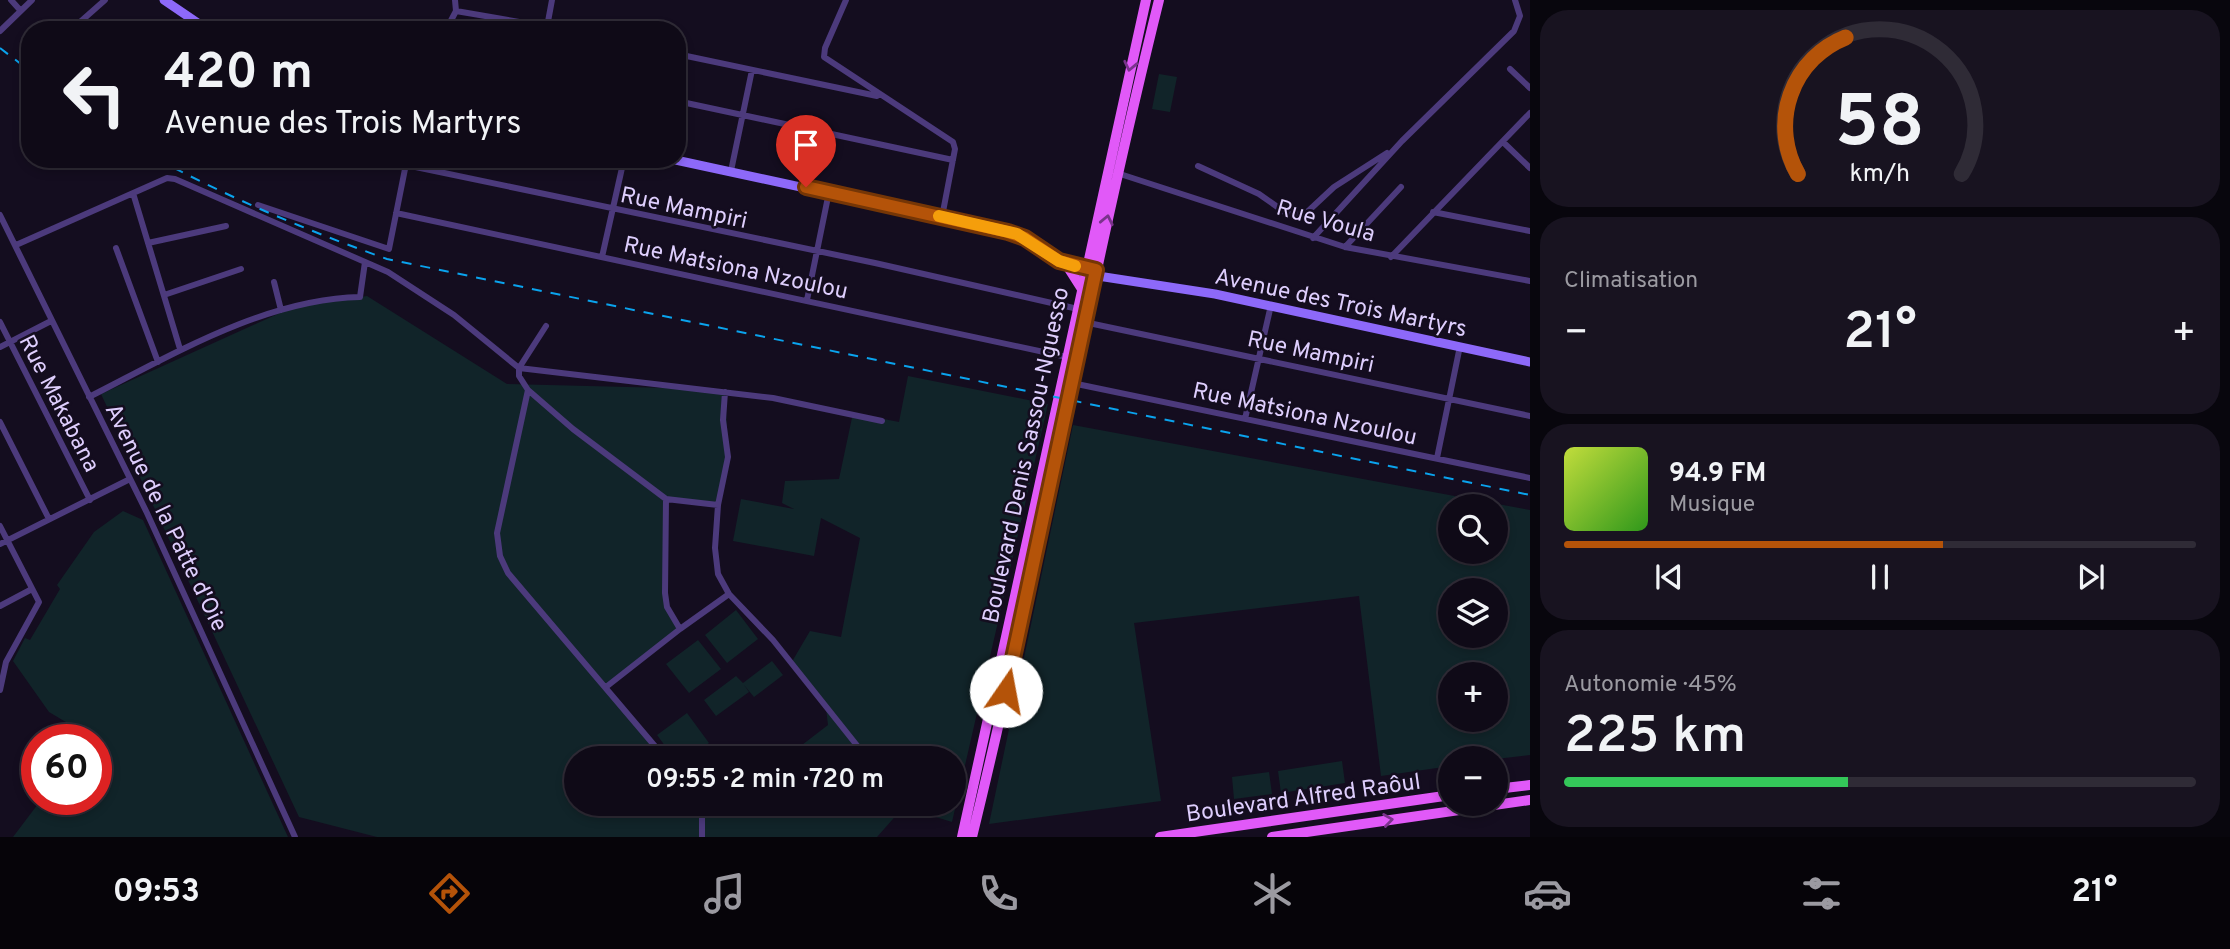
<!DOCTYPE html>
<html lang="fr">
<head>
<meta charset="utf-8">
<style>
  :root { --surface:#0f0a17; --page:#181320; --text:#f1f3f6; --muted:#9b9aa1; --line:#2f2b36; --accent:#b45309 }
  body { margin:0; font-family:Overpass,sans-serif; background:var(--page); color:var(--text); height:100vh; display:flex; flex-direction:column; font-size:26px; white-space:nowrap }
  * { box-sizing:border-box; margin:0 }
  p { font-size:23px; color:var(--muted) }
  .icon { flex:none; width:38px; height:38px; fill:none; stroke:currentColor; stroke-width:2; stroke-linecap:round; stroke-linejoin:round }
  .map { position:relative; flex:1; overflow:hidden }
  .details { display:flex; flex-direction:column; gap:10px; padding:10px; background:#08060d; width:700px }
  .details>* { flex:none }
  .banner { position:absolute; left:21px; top:21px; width:665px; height:147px; border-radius:28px; box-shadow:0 4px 10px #0003,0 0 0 2px var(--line); background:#0f0a17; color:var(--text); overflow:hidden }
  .controls { position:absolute; left:1438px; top:494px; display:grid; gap:14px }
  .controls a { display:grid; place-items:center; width:70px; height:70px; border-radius:50%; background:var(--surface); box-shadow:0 4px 10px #0003,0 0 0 2px var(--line); font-size:35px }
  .speed { position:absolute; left:21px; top:724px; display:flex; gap:14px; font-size:35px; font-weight:700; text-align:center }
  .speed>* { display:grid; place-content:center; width:91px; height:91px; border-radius:50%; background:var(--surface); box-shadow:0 4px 10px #0003,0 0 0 2px var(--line); line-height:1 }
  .speed .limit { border:10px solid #d22; background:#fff; color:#111 }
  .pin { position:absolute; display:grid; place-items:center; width:60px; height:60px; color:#fff; margin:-72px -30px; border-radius:50% 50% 50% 0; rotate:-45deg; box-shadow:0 0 7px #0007 }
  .pin .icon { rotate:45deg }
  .me { position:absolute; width:77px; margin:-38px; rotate:12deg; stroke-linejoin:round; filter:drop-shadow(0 0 5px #0008) }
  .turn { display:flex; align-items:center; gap:24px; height:147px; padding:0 28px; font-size:32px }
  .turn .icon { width:91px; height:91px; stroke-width:2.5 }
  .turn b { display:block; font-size:49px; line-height:60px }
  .big { font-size:52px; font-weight:600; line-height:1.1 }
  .details .card { flex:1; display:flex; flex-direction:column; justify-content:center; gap:10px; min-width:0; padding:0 24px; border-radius:28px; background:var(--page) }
  .details .dial { align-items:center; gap:0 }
  .dial svg { height:182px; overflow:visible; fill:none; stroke:var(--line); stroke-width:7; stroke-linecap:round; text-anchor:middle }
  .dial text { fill:var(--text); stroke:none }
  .song { display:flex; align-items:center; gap:21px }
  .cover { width:84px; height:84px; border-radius:10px; background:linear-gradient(135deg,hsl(70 70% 55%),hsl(110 70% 35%)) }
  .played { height:7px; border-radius:4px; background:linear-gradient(90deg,var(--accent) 60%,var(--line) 60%) }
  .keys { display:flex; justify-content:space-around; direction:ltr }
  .heat { display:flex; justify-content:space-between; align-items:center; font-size:38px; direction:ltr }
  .charge { height:10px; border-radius:5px; background:linear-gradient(90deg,#34c759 45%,var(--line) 0) }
  .trip { position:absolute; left:564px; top:746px; width:402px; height:70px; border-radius:35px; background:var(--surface); box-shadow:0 4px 10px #0003,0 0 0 2px var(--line); font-weight:600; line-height:70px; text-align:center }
  .menu { display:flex; height:112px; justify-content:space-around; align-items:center; background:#060409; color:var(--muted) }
  .menu .icon { width:49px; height:49px }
  .menu .current { color:var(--accent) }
  .menu b { font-size:32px; color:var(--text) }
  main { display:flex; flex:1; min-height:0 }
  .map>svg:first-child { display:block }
  .green { fill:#112429; fill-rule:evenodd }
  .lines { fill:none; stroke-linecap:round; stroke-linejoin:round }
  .minor { stroke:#4c3a7c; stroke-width:6 }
  .secondary { stroke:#8d69f9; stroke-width:9 }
  .primary { stroke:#e159f8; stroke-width:10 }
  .rail { stroke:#0aa3ed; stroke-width:2; stroke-dasharray:10 9; stroke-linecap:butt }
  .oneway { stroke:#7a338c }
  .route-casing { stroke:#753606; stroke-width:18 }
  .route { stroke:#b45309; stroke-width:12 }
  .slow { stroke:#f59e0b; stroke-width:12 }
  .labels { text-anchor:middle; stroke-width:5; stroke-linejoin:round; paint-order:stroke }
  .street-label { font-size:23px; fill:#decefd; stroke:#140d1f }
</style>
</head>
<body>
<main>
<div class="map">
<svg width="1530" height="837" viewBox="0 0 1530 837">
  <rect width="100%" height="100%" fill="#140d1f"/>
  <path class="green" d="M 1159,74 L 1177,77 L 1170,112 L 1152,109 Z
    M 367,296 L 507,384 L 708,389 L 725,392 L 728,445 L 718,505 L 666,499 L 667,607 L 680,629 L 607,687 L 664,758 L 576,758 L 576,803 L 701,803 L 711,815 L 726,803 L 901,803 L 900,811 L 877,837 L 377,837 L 299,817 L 101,394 L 293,307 Z
    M 908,376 L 1048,404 L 952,822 L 916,811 L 916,803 L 954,803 L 954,758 L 785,758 L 828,725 L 826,708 L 790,665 L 810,631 L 841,637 L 860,538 L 821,518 L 814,556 L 733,541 L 741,499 L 794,509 L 782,503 L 785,481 L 839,479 L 853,413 L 899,422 Z
    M 1073,425 L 1530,510 L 1530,755 L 1496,759 L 1451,758 L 1451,766 L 1381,776 L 1359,596 L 1134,623 L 1161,801 L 989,824 ZM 1451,506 L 1496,506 L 1496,551 L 1451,551 ZM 1451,590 L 1496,590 L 1496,635 L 1451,635 ZM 1451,674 L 1496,674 L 1496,719 L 1451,719 Z
    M 123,511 L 143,520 L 288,837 L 13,837 L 41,800 L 96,800 L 96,740 L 49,712 L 13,661 L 25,638 L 30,640 L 60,589 L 57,585 L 94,532 Z
    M 736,610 L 758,639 L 727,663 L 705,635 Z
    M 698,640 L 721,669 L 689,693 L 666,664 Z
    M 772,661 L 783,675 L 754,697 L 744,685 L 749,692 L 716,716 L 704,700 L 736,676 L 743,683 Z
    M 687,713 L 709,743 L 689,758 L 674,758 L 657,735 Z
    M 1342,761 L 1345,783 L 1281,793 L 1278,771 Z
    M 1269,772 L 1272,794 L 1234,799 L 1232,777 Z"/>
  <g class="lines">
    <path class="minor" d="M 11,0 L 20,10
      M 846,0 L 825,48 L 824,57 L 953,142 L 955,149 L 942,217
      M 456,11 L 566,30
      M 547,27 L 552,0
      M 71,30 L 105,0
      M 446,30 L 456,11 L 455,0
      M 0,31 L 32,0
      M 677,54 L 877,96
      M 25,62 L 30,64
      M 1510,69 L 1530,88
      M 677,101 L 953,160
      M 1503,142 L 1530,168
      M 406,165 L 875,263 L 1078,309
      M 1198,166 L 1259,194 L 1286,213 L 1304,215 L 1334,187 L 1387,153
      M 731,171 L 752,70
      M 1117,173 L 1345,247 L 1530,281
      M 133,193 L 180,349
      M 258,205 L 389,249 L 407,159
      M 1433,212 L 1530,231
      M 396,213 L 1067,357
      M 0,215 L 147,513 L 295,837
      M 1313,238 L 1402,141 L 1514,31 L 1520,16 L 1515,0
      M 148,243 L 226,226
      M 16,245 L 167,178 L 175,179 L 388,272 L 454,315 L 519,368 L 773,398 L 882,421
      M 1345,247 L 1401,187
      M 116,248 L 158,362
      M 602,257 L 624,159
      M 1391,257 L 1530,113
      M 274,282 L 281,310
      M 164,295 L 241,269
      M 807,300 L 829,192
      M 0,322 L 90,500
      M 1084,322 L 1530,416
      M 546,326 L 519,368 L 519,376 L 528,390 L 573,429 L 666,499 L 718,505
      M 0,347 L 51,321
      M 1072,383 L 1530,478
      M 528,390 L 497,533 L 500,556 L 508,573 L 665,758
      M 725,392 L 723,420 L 728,457 L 718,505 L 715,548 L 718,574 L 729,594 L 773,640 L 867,758
      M 89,397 C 172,355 265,299 360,297 L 365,262
      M 1245,419 L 1271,305
      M 0,422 L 49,519
      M 1437,458 L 1460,346
      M 666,499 L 665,593 L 667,607 L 680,629 L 729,594
      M 0,526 L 39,602 L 6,662 L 0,690
      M 0,544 L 130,479
      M 0,606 L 32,589
      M 606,687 L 680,629
      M 702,803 L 702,837"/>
    <path class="secondary" d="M 164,0 L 208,30
      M 671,159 L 1008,232 L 1085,274 L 1215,294 L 1530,362"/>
    <path class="primary" d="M 1068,267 L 1082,289
      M 1496,789 L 1530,785
      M 962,837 L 1146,0
      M 972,837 C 1040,559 1090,278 1159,0
      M 1160,837 L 1451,795
      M 1272,837 L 1530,800"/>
    <path class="rail" d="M 0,48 L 30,71
      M 157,159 C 232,199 308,231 387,259 L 1530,495"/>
  </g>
  <defs><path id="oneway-chevron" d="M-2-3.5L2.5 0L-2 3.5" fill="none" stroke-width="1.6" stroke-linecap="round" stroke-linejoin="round" transform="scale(1.75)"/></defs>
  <g class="oneway">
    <use href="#oneway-chevron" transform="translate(1130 66) rotate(102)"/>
    <use href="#oneway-chevron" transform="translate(1107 220) rotate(-78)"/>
    <use href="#oneway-chevron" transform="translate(1388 820) rotate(-8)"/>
  </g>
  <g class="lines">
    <g class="route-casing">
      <path id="route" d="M 806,187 L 1008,232 L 1025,238 L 1059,261 L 1096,270 L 1006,691"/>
    </g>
    <use href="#route" class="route"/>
    <path class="slow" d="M 939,216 L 1017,234 L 1059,261 L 1075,266"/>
  </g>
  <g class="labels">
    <g class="street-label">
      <text transform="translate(684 207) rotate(12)" y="8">Rue Mampiri</text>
      <text transform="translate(1326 220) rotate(16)" y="8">Rue Voula</text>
      <text transform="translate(736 267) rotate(12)" y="8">Rue Matsiona Nzoulou</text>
      <text transform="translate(1341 302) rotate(12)" y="8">Avenue des Trois Martyrs</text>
      <text transform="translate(1311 351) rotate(12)" y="8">Rue Mampiri</text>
      <text transform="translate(60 403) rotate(63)" y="8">Rue Makabana</text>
      <text transform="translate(1305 413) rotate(12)" y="8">Rue Matsiona Nzoulou</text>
      <text transform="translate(1025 455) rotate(-78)" y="8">Boulevard Denis Sassou-Nguesso</text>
      <text transform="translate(167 517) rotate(64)" y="8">Avenue de la Patte d'Oie</text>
      <text transform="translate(1303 797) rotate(-8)" y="8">Boulevard Alfred Raôul</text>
    </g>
  </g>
</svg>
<div class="controls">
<a><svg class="icon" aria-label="search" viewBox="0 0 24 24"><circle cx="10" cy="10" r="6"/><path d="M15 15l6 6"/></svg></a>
<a><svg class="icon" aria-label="layers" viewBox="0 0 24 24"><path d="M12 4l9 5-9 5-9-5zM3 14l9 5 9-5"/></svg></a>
<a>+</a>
<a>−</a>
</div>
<div class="speed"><div class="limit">60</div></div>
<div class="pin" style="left:806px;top:187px;background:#d93025"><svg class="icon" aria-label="arrive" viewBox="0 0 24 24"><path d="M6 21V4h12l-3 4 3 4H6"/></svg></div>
<svg class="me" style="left:1006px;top:691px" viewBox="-20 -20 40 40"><circle r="19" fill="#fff"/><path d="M0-13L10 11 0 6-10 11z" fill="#b45309"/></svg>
<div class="trip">09:55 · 2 min · 720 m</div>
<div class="banner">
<div class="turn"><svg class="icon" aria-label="left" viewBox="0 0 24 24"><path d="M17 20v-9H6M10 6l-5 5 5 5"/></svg><div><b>420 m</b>Avenue des Trois Martyrs</div></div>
</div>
</div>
<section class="details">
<div class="card dial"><svg viewBox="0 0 100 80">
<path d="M14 69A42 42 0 1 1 86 69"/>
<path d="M14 69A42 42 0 0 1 35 9" stroke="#b45309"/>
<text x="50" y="56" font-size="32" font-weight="700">58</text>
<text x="50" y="72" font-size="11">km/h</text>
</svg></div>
<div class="card"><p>Climatisation</p>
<div class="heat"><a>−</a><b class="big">21°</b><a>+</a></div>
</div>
<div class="card">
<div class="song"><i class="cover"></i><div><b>94.9 FM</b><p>Musique</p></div></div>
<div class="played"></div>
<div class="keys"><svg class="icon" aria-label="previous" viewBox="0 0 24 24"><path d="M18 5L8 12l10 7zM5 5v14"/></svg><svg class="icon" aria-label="pause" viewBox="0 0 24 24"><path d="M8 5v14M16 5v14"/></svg><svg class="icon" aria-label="next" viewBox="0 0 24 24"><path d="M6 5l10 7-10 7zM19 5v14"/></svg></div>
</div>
<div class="card"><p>Autonomie · 45%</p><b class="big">225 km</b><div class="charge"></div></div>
</section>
</main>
<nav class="menu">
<b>09:53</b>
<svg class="icon current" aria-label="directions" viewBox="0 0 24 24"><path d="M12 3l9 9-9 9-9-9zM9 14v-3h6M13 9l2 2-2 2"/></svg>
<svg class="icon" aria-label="music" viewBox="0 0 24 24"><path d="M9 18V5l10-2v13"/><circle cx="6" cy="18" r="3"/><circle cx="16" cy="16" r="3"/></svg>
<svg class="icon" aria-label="phone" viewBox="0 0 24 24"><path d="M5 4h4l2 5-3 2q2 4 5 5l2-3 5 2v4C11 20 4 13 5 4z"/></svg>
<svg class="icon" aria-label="climate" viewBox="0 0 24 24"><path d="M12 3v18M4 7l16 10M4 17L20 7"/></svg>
<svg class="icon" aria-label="car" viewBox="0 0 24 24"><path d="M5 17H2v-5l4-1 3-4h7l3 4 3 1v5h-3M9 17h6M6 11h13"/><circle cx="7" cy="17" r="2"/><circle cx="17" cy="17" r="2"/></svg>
<svg class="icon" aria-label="filters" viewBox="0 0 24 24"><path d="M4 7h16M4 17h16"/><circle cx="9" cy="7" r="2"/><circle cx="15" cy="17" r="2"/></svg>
<b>21°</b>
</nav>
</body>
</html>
